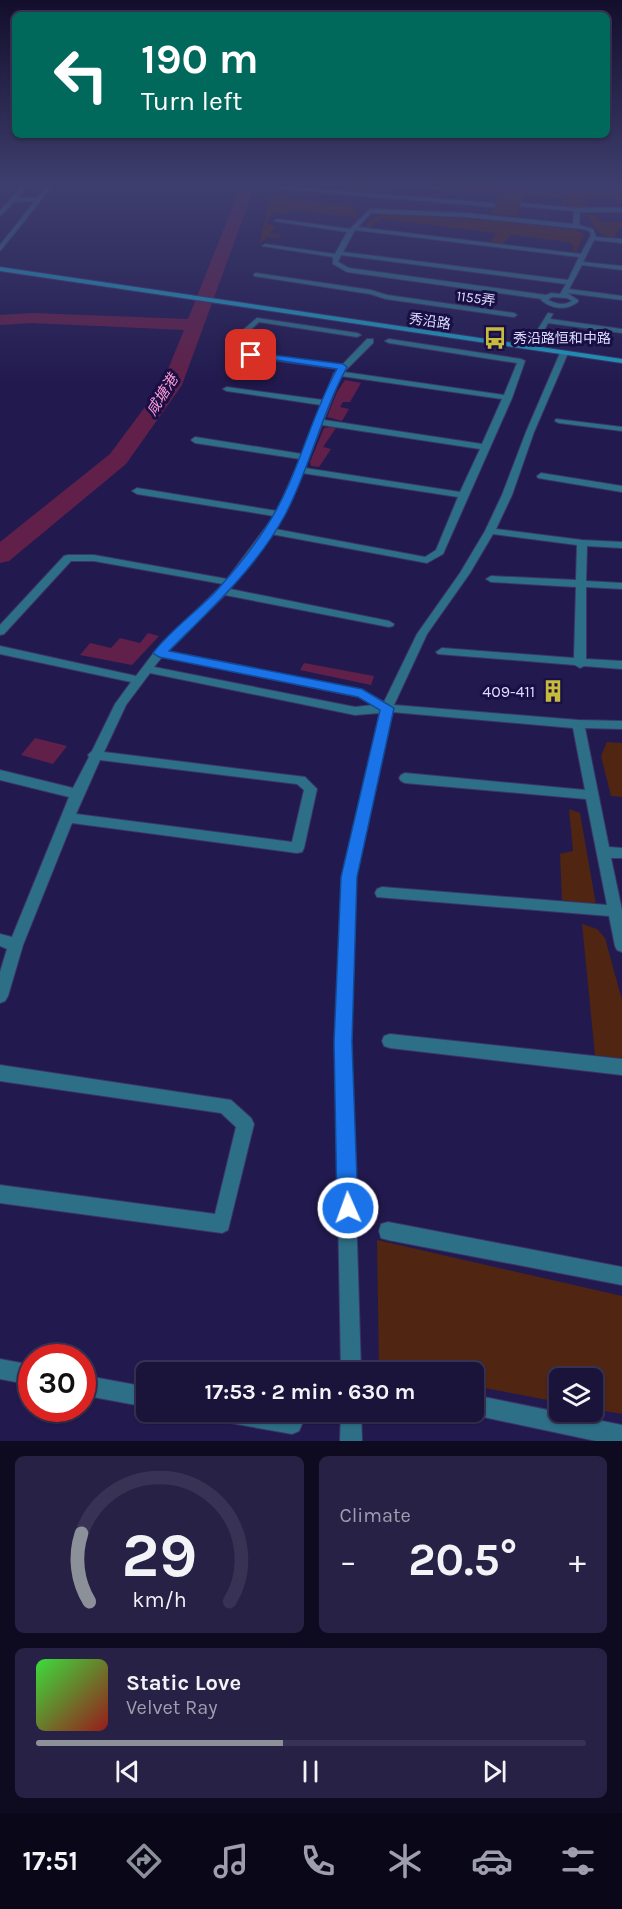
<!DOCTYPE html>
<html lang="en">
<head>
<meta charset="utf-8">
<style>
  :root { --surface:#1a143b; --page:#272146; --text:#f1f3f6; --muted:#9f9eaf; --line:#383355; --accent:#8c9099 }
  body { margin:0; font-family:Karla,"Noto Sans SC",sans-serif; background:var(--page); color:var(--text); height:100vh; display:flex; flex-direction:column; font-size:22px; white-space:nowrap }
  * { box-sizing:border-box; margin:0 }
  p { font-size:20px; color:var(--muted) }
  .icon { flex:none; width:33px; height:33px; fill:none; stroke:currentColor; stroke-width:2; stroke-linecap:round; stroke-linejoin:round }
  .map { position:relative; height:1441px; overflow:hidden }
  .drawer { display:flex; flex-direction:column; gap:15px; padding:15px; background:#0e0b20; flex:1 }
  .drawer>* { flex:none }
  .top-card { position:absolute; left:12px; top:12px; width:598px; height:126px; border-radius:9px; box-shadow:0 2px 4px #0004,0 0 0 2px var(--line); background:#00695c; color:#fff; overflow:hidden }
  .tools { position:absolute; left:549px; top:1368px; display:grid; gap:12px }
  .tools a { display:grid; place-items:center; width:54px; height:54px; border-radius:9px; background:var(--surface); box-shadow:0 2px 4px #0004,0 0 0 2px var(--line); font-size:30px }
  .speed { position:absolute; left:18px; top:1344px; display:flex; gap:12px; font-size:30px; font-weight:700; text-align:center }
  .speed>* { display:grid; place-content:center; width:78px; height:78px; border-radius:50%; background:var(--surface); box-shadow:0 2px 4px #0004,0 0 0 2px var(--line); line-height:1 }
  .speed .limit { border:9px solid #d22; background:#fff; color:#111 }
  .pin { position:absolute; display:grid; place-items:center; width:51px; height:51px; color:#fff; margin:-26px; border-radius:12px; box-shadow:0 3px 9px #0006 }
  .me { position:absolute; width:66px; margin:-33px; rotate:358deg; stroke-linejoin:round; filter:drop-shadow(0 0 4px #0008) }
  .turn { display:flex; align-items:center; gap:21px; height:126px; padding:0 30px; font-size:27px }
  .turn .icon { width:78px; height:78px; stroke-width:2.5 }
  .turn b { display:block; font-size:42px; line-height:51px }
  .big { font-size:45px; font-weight:700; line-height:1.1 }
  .drawer .tile { flex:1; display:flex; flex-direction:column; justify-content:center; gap:9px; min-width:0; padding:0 21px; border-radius:9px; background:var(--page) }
  .drawer .dial { align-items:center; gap:0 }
  .dial svg { height:156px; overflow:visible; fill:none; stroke:var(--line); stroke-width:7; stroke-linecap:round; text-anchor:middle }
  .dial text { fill:var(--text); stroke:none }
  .song { display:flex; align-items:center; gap:18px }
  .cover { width:72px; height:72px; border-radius:9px; background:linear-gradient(135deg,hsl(120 70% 55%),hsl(0 70% 35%)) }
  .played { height:6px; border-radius:3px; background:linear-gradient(90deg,var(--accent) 45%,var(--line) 45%) }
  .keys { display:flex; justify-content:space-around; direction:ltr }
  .heat { display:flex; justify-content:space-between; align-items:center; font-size:33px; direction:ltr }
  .drawer .tiles { flex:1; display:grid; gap:15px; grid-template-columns:1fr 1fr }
  .tile:last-child { grid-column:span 2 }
  .trip { position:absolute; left:136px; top:1362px; width:348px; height:60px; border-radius:9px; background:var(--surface); box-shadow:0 2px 4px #0004,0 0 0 2px var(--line); font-weight:700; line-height:60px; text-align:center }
  .menu { display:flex; height:96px; justify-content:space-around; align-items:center; background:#0a0818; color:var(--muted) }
  .menu .icon { width:42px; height:42px }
  .menu .on { color:var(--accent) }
  .menu b { font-size:27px; color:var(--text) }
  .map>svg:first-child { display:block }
  .green { fill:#502511 }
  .water { fill:#602049 }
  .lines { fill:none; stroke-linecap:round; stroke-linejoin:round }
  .river { fill:#602049; fill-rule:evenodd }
  .minor-casing { stroke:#3c3568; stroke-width:2 }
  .tertiary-casing { stroke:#3c3568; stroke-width:2 }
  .secondary-casing { stroke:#3c3568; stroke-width:2 }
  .minor { fill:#2d6f86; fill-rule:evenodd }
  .tertiary { fill:#2d6f86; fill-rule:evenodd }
  .secondary { fill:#1c98bd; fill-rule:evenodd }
  .route { fill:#1a73e8; stroke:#114b97; stroke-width:1.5 }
  .labels { text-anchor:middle; stroke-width:6; stroke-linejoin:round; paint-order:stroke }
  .far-street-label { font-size:14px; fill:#dbdcfe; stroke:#190f44 }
  .far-poi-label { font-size:14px; fill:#dbdcfe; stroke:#190f44; text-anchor:start }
  .far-water-label { font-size:15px; font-style:italic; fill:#fe9bd5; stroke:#190f44 }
  .poi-label { font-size:16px; fill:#dbdcfe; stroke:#190f44; text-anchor:end }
</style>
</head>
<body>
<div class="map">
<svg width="622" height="1441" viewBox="0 0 622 1441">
  <rect width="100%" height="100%" fill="#221a4f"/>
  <path class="green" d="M 343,183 C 436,183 529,196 622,195 L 622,199 L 587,199 L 585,201 L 590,209 L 563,207 L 563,198 L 524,195 L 518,216 L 492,214 L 498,194 L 373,185 L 367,193 L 359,192 L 363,184 Z
    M 273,189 L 282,189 L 277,196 L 288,197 L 287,199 L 290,200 L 351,205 L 358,214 L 355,218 L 293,210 L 287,214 L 276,212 L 269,218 L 267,224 L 277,226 L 269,233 L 282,235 L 278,238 L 268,237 L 259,244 Z
    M 394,214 L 496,221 L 575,230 L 584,234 L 576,252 L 572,251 L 574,246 L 568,242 L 511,235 L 502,244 L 490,242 L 497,233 L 382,219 L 370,227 L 365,227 C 373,215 381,215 394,214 Z
    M 587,214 L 593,214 L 602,222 L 622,222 L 622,228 L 619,228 L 614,238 C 600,236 591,226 587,214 Z
    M 607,742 L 622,743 L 622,797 L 611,796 L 601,756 Z
    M 569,809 L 580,813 L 596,905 L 562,900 L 560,854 L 573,851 Z
    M 582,924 L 597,929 L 605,938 L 622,1000 L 622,1059 L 595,1055 Z
    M 377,1240 L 622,1296 L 622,1414 L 593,1409 L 592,1378 L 560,1378 L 559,1402 L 474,1386 L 474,1372 L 402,1372 L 379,1368 Z"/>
  <path class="water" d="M 345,380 L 361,383 L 350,402 L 343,402 L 340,407 L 349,409 L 342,421 L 327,417 L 337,392 Z
    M 331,427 L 336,428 L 323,447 L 331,449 L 319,467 L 311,466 L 310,462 L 324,428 Z
    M 148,633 L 159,636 L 132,665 L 80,655 L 90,643 L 111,648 L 120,638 L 140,643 Z
    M 304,663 L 374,676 L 371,685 L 300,670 Z
    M 35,738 L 67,746 L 53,764 L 21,755 Z"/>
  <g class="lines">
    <path class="river" d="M 242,183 L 256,183 L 182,385 L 126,464 L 9,561 L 0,563 L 0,542 L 110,454 L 162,384 L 184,330 L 32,323 L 0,325 L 0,315 L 32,313 L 188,319 Z
      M 450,183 C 508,183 565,187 622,186 L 622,194 L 566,195 L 457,187 Z"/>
    <g class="minor-casing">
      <path id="minor" d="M 24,183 L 30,183 L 17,198 L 38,198 L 40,201 L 14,202 L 0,216 L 0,211 Z
        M 506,183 L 622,183 L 622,187 L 509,185 Z
        M 283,186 L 493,203 L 496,205 L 493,207 L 281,189 Z
        M 522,203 L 577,208 L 622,208 L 622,212 L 580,212 L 579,225 L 593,229 L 596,237 L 622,239 L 622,243 L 594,240 L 583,262 L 622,266 L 622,270 L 582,265 L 569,289 L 622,296 L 622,300 L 567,293 L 578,300 L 578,302 C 566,311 552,309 541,300 L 542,299 L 347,272 L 333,264 L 333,257 L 262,246 L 265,244 L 335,254 L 347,232 L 274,221 L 277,219 L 350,229 L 370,209 L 466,213 L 573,224 L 574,211 L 520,206 ZM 371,213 L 466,217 L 583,229 L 589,231 L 591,235 L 581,254 L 358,227 ZM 355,230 L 579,257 L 568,280 L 343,252 ZM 341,255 L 566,284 L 560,294 L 551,293 L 546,295 L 349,268 L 338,262 ZM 552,297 L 567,298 L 572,301 C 564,306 556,304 548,300 Z
        M 256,273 L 371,290 L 387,295 L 514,313 L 517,315 L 514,317 L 386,299 L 370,294 L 254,276 L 254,274 Z
        M 548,313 L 553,314 L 550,319 L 622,329 L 622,333 L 548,323 L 534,349 L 528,349 L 527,347 Z
        M 257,318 L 357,333 L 361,335 L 357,337 L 259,322 L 243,337 L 253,353 L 342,365 L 367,339 L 373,339 L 373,343 L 344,372 L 504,395 L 517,363 L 389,343 L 385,341 L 389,339 L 521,359 L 525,361 L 512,398 L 443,554 L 427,563 L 271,534 L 230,589 L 389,621 L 394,624 L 393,626 L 389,627 L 225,595 L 167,651 L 362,690 L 384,702 L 417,634 L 460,573 L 485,531 L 502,495 L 526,432 L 560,353 L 564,351 L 568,353 L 534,432 L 512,495 L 496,529 L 582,540 L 622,542 L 622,548 L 587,546 L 586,581 L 622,583 L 622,589 L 586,587 L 586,659 L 622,661 L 622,669 L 584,666 L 580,668 L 575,665 L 438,654 L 436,652 L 442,648 L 574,658 L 576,587 L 491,582 L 486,579 L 491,576 L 576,580 L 577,545 L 493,534 L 470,573 L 427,634 L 394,705 L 578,720 L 622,721 L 622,729 L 585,728 L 609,847 L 622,848 L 622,858 L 611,858 L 622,910 L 622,952 L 617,950 L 615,946 L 609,916 L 377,897 L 375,893 L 377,889 L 382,887 L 607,905 L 586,799 L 405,783 L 401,781 L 399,778 L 401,775 L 405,773 L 585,790 L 573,728 L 392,712 L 356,877 L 351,1043 L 361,1372 L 341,1372 L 335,1043 L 342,877 L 380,713 L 355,715 L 150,673 L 126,705 L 104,752 L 305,777 L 317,789 L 304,848 L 302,852 L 297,853 L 72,823 L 23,945 L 8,996 L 5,1001 L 0,1003 L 0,972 L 7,949 L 0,946 L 0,934 L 12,937 L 69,797 L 0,780 L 0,770 L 73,788 L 89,757 L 88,755 L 92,751 L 115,704 L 131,682 L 0,654 L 0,646 L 136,676 L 155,651 L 223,584 L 94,561 L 71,561 L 4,634 L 0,635 L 0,625 L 64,556 L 68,555 L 94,555 L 227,579 L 274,516 L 137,494 L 132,491 L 137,488 L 277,511 L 300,459 L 195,443 L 191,440 L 195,437 L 302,454 L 321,405 L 227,391 L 223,389 L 227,387 L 323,400 L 334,373 L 338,369 L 248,357 L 235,337 ZM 341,376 L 502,399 L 482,444 L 324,420 ZM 322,425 L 480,449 L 460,492 L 305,468 ZM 302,473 L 458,497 L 436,550 L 425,557 L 275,529 L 285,514 ZM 162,657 L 359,697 L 373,705 L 355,707 L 154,667 ZM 100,760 L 297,784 L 304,790 L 292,842 L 76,814 Z
        M 556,419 L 622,427 L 622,431 L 559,423 L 555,421 Z
        M 541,473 L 622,486 L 622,492 L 538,478 L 537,476 Z
        M 390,1034 L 622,1059 L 622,1075 L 390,1048 L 384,1046 L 382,1041 L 384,1036 Z
        M 0,1065 L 231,1100 L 251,1118 L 254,1124 L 228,1230 L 222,1233 L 0,1203 L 0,1185 L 215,1214 L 236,1127 L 221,1113 L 0,1081 Z
        M 388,1222 L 622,1267 L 622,1285 L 388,1240 L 381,1238 L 379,1231 L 381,1224 Z
        M 0,1359 L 32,1365 L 32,1385 L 0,1379 Z
        M 82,1375 L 147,1387 L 147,1407 L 82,1395 Z
        M 474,1395 L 622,1425 L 622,1441 L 596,1441 L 474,1415 L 466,1412 L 474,1412 Z
        M 215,1412 L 280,1412 L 299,1417 L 302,1424 L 299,1431 L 292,1434 L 225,1422 L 218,1419 Z
        M 341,1412 L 361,1412 L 362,1441 L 340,1441 Z"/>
    </g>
    <g class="tertiary-casing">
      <path id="tertiary" d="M 49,183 L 55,183 L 0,251 L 0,245 Z"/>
    </g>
    <g class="secondary-casing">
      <path id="secondary" d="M 0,267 L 622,359 L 622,363 L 0,271 Z"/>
    </g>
    <use href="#minor" class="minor"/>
    <use href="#tertiary" class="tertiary"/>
    <use href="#secondary" class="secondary"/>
  </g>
  <linearGradient id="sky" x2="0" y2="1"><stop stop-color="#130e2b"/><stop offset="0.48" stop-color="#3e3e6e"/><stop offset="1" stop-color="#3e3e6e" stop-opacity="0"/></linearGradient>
  <rect width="622" height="385" fill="url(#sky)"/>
  <path class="route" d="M 251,352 L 343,364 L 347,367 C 321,414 310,468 285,515 C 257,567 210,610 169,651 L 362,689 L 394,708 L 357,877 L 352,1042 L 358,1208 L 355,1215 L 348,1218 L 340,1215 L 337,1208 L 334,1042 L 341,877 L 380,710 L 358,697 L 159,657 L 153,653 C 171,629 198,611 218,589 C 235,570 253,548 266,527 C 298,479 309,419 337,369 L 248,356 L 248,353 Z"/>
  <defs>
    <g id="bus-bare" transform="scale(1.8)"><path d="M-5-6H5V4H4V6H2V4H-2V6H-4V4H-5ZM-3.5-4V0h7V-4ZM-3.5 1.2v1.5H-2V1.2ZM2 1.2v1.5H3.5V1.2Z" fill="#c7bb3c" stroke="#190f44" stroke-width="2.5" paint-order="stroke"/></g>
    <g id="building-bare" transform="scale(1.8)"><path d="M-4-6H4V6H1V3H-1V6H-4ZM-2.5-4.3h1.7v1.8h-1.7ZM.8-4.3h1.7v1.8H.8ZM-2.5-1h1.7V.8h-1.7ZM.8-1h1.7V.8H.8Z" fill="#c7bb3c" stroke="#190f44" stroke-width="2.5" paint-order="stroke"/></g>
  </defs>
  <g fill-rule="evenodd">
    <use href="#bus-bare" x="495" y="338"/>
    <use href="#building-bare" x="553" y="691"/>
  </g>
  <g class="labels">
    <g class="far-street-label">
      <text transform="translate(476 298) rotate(8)" y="5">1155弄</text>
      <text transform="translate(430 321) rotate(8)" y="5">秀沿路</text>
    </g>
    <g class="far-poi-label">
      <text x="513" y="343">秀沿路恒和中路</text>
    </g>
    <g class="far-water-label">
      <text transform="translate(162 395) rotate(-58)" y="5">咸塘港</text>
    </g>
    <g class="poi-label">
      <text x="535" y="697">409-411</text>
    </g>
  </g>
</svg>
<div class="tools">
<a><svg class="icon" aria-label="layers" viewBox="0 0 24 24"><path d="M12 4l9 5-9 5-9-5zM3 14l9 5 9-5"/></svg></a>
</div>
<div class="speed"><div class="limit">30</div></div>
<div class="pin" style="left:251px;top:355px;background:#d93025"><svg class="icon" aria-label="arrive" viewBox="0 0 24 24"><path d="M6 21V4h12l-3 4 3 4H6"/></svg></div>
<svg class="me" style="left:348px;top:1208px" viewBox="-20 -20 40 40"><circle r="17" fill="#1a73e8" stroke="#fff" stroke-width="3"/><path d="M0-11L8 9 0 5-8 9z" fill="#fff"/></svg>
<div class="trip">17:53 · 2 min · 630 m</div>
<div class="top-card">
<div class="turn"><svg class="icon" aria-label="left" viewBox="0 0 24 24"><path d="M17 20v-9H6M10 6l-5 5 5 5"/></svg><div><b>190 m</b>Turn left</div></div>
</div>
</div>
<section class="drawer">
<div class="tiles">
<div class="tile dial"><svg viewBox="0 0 100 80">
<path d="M14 69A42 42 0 1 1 86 69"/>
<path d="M14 69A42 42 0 0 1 10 34" stroke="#8c9099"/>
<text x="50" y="56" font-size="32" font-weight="700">29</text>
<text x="50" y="72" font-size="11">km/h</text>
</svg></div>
<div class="tile"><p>Climate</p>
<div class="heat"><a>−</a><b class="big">20.5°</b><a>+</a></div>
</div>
<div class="tile">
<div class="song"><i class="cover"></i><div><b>Static Love</b><p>Velvet Ray</p></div></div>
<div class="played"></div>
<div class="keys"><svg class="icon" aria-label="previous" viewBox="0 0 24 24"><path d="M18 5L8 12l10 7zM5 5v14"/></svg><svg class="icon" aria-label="pause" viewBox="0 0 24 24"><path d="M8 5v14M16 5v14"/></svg><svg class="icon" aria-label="next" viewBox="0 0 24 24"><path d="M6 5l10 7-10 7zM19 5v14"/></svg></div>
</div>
</div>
</section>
<nav class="menu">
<b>17:51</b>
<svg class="icon on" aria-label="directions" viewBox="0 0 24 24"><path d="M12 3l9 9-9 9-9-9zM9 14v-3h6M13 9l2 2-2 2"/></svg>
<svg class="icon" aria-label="music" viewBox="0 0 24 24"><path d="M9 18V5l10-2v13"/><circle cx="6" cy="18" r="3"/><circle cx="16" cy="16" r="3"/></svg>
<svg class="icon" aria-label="phone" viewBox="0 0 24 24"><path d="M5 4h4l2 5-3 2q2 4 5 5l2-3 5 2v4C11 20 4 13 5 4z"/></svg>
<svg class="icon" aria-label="climate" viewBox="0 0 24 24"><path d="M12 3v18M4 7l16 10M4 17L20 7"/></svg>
<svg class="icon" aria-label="car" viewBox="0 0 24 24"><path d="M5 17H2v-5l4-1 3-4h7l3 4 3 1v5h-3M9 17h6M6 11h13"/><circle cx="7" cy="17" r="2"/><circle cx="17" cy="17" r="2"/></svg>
<svg class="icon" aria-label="filters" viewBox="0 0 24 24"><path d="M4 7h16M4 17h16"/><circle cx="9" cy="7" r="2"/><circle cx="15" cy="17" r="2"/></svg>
</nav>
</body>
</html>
